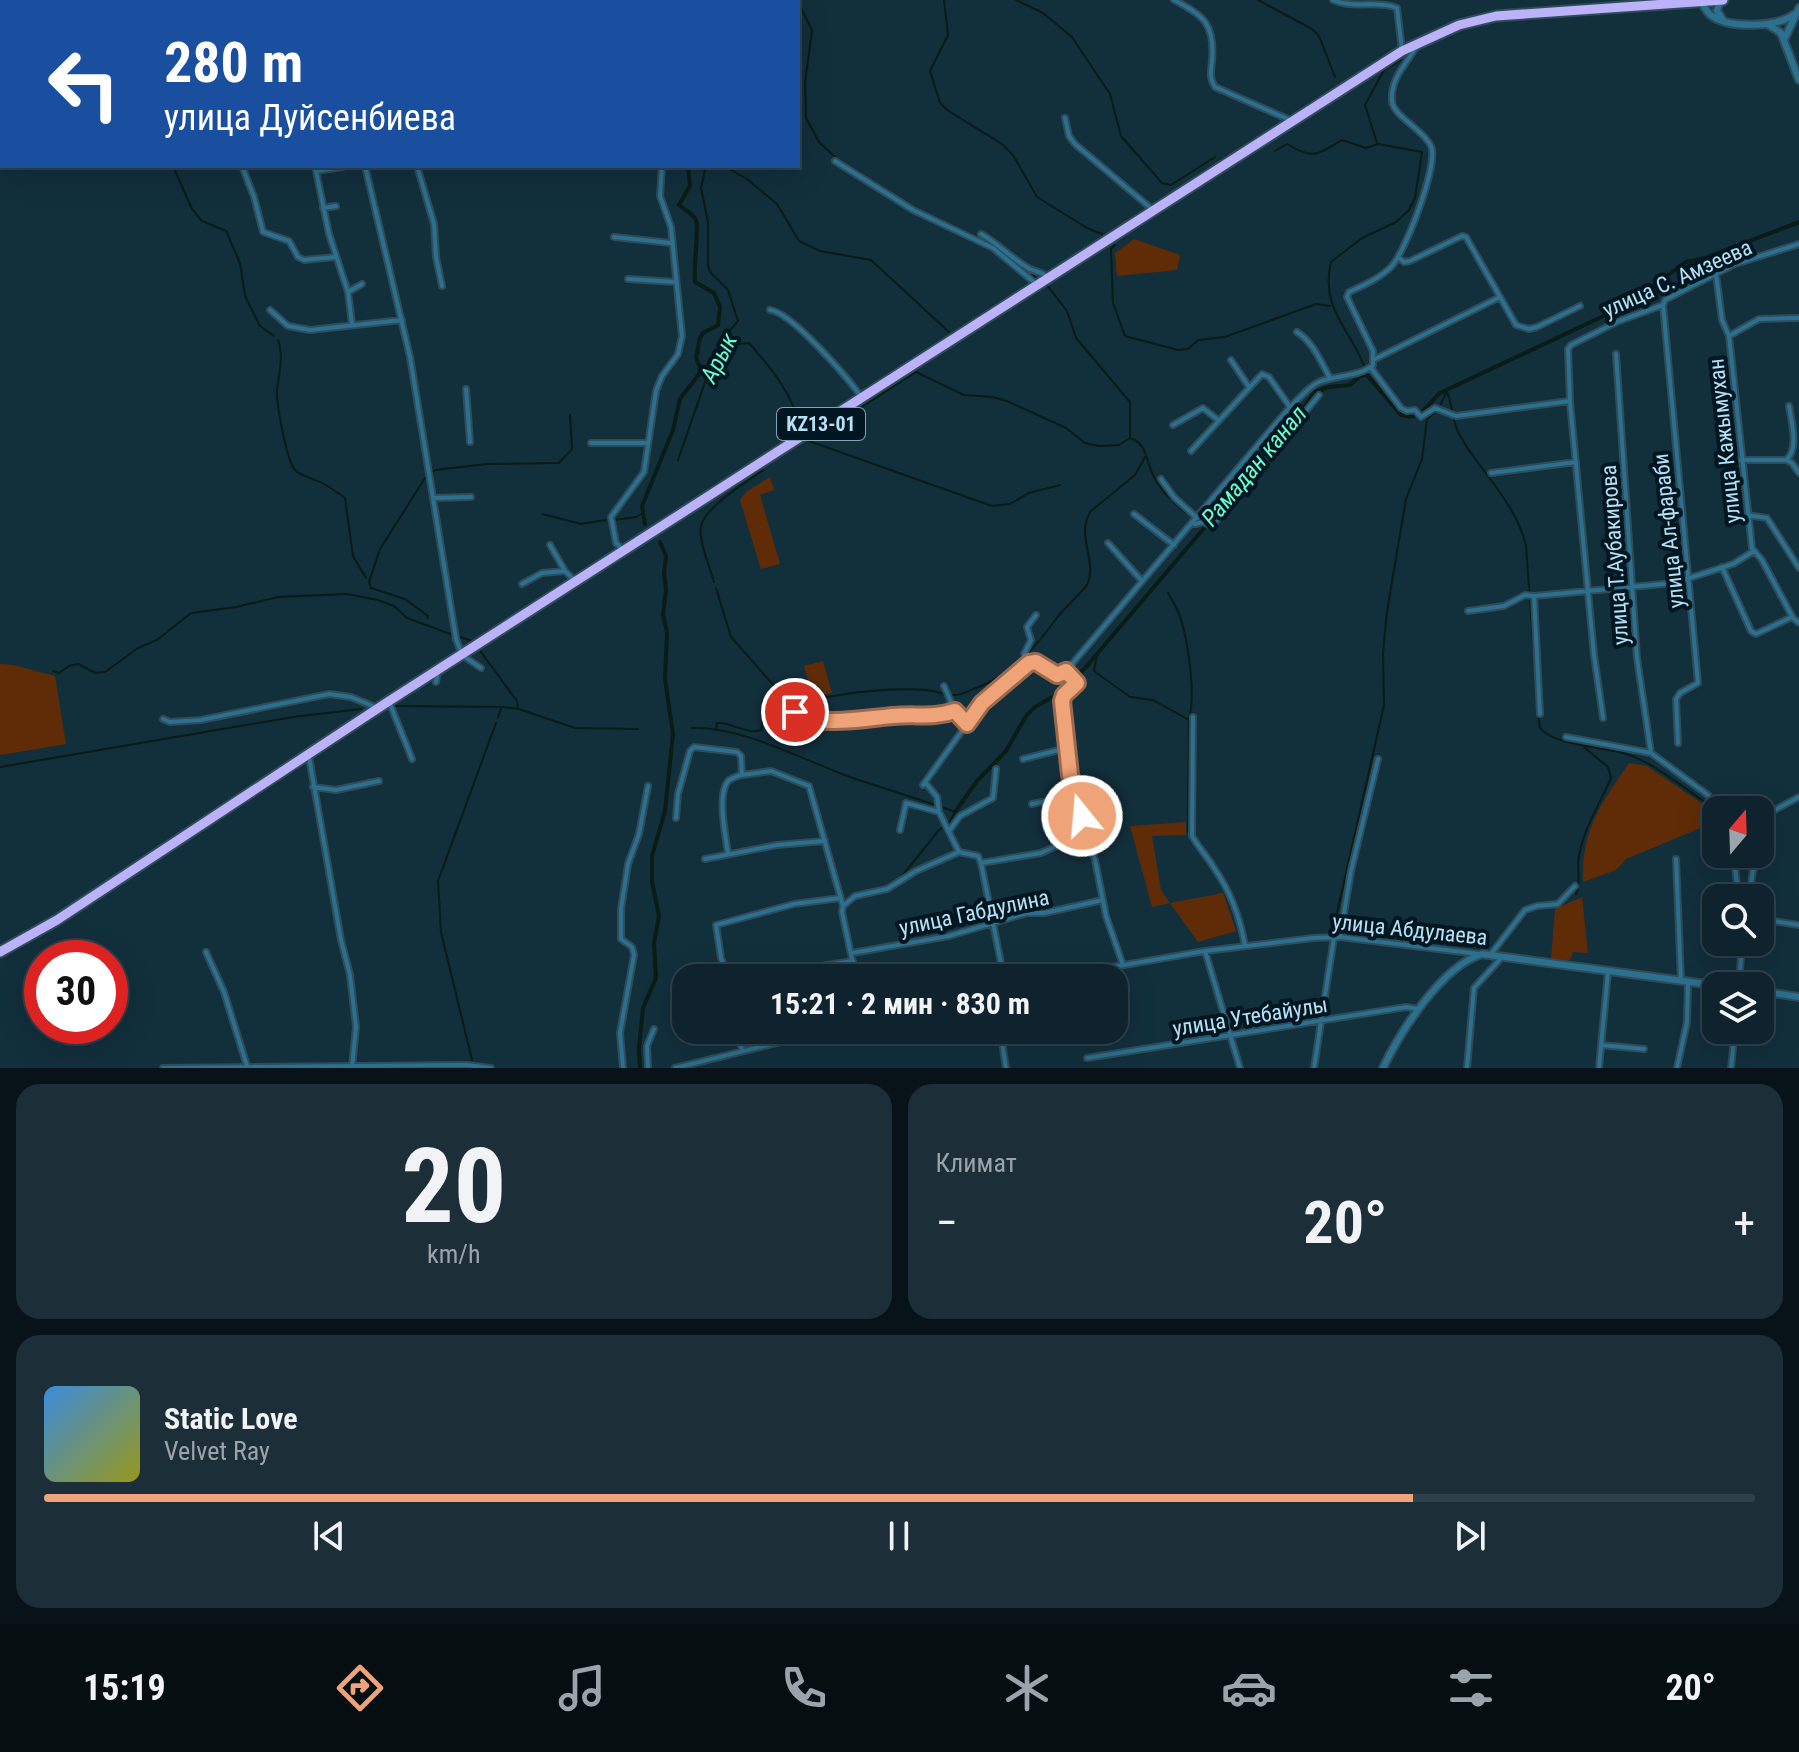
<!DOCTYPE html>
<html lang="ru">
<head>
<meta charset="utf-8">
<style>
  :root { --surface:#0e232d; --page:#1c2f39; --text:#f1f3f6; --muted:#9ba4aa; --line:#2e4049; --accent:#efa378 }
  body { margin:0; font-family:"Roboto Condensed",sans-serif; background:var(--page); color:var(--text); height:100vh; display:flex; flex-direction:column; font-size:30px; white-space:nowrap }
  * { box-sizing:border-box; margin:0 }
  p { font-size:26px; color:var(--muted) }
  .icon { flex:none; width:44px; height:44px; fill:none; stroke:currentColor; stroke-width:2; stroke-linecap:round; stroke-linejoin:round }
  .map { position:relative; height:1068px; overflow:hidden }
  .sheet { display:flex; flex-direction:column; gap:16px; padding:16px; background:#081319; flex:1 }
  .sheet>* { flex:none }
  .banner { position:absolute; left:0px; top:0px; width:800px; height:168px; box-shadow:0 8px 32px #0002,0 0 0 2px var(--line); background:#1a4fa0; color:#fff; overflow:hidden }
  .needle { width:52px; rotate:19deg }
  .fabs { position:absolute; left:1702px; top:796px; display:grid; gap:16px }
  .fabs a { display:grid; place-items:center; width:72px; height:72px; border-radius:16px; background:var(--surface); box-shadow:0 8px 32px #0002,0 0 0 2px var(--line); font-size:40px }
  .speed { position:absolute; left:24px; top:940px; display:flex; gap:16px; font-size:40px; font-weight:700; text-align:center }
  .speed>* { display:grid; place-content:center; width:104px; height:104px; border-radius:50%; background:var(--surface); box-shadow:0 8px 32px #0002,0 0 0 2px var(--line); line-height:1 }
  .speed .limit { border:12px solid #d22; background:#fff; color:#111 }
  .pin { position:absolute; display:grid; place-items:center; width:68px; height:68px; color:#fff; margin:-34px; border:4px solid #fff; border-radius:50%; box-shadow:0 2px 8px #0007 }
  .me { position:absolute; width:88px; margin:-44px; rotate:343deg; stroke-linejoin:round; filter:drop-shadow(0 0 6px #0008) }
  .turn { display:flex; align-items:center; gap:28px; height:168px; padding:0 32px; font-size:36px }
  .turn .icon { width:104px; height:104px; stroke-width:2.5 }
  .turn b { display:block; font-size:56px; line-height:68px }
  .big { font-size:60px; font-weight:700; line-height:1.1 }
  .sheet .tile { flex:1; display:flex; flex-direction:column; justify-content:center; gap:12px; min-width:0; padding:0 28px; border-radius:24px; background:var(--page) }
  .sheet .dial { align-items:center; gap:0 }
  .dial b { font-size:104px; line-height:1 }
  .song { display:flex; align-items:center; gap:24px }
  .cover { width:96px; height:96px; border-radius:12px; background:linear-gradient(135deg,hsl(210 70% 55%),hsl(60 70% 35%)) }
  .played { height:8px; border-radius:4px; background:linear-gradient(90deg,var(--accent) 80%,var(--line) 80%) }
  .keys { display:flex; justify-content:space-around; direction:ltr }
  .heat { display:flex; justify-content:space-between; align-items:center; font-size:44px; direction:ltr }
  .sheet .tiles { flex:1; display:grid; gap:16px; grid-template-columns:1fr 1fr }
  .tile:last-child { grid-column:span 2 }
  .trip { position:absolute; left:672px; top:964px; width:456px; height:80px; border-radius:24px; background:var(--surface); box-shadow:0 8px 32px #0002,0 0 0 2px var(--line); font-weight:700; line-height:80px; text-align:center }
  .menu { display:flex; height:128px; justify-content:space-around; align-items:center; background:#060e12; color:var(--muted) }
  .menu .icon { width:56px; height:56px }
  .menu .selected { color:var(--accent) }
  .menu b { font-size:36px; color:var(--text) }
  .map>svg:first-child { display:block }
  .green { fill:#602c08 }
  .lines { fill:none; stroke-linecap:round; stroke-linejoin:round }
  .stream { stroke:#091c16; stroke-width:2 }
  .canal { stroke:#091c16; stroke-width:4 }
  .street-casing { stroke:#304b59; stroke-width:8 }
  .secondary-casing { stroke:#304b59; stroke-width:10 }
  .highway-casing { stroke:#304b59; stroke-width:13 }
  .street { stroke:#2b708e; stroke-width:4 }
  .secondary { stroke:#2b708e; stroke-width:6 }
  .highway { stroke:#bbb2fa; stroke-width:9 }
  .route-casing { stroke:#9b6a4e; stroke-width:20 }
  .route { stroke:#efa378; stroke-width:14 }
  .labels { text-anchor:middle; stroke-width:8; stroke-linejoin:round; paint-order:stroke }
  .shield { fill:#001722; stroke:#80a4b6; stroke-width:2 }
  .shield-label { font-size:20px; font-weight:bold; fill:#b7e0f5 }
  .street-label { font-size:22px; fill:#b7e0f5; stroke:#001722 }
  .water-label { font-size:24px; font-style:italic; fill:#6bface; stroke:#001722 }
</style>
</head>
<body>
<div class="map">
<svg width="1799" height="1068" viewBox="0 0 1799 1068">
  <rect width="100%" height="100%" fill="#122f3c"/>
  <path class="green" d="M 1134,239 L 1180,255 L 1177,270 L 1117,276 L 1115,253 Z
    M 770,477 L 774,490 L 760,495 L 780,564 L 761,569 L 740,500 L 746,492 Z
    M 823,661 L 832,693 L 813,697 L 804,666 Z
    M 0,664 L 14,665 L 55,676 L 66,744 L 0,755 Z
    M 1629,763 L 1647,766 L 1707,807 L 1710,824 L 1626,859 L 1616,870 L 1583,882 C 1581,830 1601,804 1629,763 Z
    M 1186,822 L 1186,835 L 1152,836 L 1161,890 L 1170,903 L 1223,893 L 1236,931 L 1198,942 L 1170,903 L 1152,907 L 1130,826 Z
    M 1582,897 L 1588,953 L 1573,952 L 1570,960 L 1551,959 L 1555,909 Z"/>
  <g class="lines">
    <path class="stream" d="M 797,0 L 812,30 L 805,83 L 806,118 L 819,142 L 835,157 L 918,210 L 993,244
      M 944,0 L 948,35 L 930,71 L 940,103 L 947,110 L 1002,144 L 1013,155 L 1037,197 L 1087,228 L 1102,234
      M 1016,0 L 1043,13 L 1072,37 L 1110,94 L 1121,136 L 1162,183 L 1171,185 L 1215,157
      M 1258,0 L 1312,29 L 1319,36 L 1335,77
      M 699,2 L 700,0
      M 0,11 L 2,11
      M 1377,143 L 1365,105 L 1384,70 L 1401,60
      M 1275,151 L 1287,144 C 1313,160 1317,155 1342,140 L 1366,148 L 1378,144 L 1422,152 L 1415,198 L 1409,210 L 1396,222 L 1362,238 L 1331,262 C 1319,313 1355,331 1367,375
      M 173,166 L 192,209 L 202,221 L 226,231 L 240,263 L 245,296 L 260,326 L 274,336
      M 724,166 L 747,179 L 777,204 L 799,241 L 820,251 L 871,260 L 949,332
      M 1115,245 L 1111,249 L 1113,303 L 1125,336 L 1178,350 L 1188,349 L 1198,340 L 1225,337 L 1316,304 L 1330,306
      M 1017,263 L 1035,277
      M 1046,284 L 1067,311 L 1076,338 L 1130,402 L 1130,436
      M 278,340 C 284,356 279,374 277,390 C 276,402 287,462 295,470 C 302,477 316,479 324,484 C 331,488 338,493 345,498 L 353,556 L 366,578
      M 724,342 L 727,345 L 749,343 C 772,369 793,395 801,429
      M 1447,392 C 1453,406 1452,421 1459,434 C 1480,472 1516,502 1526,546 L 1538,707
      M 806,440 L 992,506 L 1010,504 L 1029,493 L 1060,485
      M 809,441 L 916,372 L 964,395 L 992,397 L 1007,401 L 1066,428 L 1085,443 L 1099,446 L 1119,445 L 1130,438 C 1147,443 1146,461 1153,475 C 1161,493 1179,506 1193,519 L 1211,520
      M 678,460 L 711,365 L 727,334 L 738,321 L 728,290 L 710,272 L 708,265 L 708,222 L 701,188 L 706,166
      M 431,473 L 435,470 L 487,464 L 559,463 L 572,449 L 570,415
      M 425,478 L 380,549 L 369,582 L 371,588 L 405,599 L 428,616 L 427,618
      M 542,514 L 581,524 L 606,520
      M 614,520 L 636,517 L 643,513
      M 714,582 C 710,568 698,539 701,526 C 706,506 747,482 763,470
      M 716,588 L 731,637 L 777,689 L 770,701 L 761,730 C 747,735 732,722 717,723 L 716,729
      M 1168,593 C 1172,600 1177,608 1180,616 C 1188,641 1196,694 1189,719
      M 457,636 L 472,641
      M 478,648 L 517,701 L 518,708
      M 1097,655 L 1094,671 L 1130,697 L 1153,700 L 1189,720 L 1188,831
      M 53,671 L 59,673 L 69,666 L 78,664 L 95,673 L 105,672 L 138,648 L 157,640 L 191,613 L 236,607 L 278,597 L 347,594 L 378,600 L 394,606 L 407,618 L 453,635
      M 817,699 C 852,692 890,687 926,690 C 936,691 947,696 956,695 C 964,694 972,689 979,687 C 1015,672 1034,649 1056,619 C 1063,609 1085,590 1088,583 C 1097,559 1075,534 1091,511 L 1135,475 L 1145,457
      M 395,706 L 502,707 L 519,709 L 575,728 L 638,729
      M 1538,713 L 1540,728 C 1553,745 1602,747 1623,753 C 1654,762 1679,785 1705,802
      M 498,718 L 501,708
      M 692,728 C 742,726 803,760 850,777 C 885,789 920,799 955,812 L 949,823 L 939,830 L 902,876
      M 0,767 L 293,717 L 361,709
      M 1576,894 C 1582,881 1576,869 1579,856 C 1584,827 1600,804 1611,778 L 1608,767 L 1580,744
      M 1333,931 L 1384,705 L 1383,653 L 1387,611 L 1406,499 L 1422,459 L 1427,419 L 1438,410 L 1447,391
      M 472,1060 L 441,932 L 438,881 L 496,723"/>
    <path class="canal" d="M 686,2 L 687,0
      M 645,524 L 642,506 L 673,430 L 680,399 L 699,374 L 700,367 L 696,358 L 700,338 L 703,333 L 718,325 L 720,307 L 714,293 L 695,282 C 693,268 700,224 695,218 C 691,213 684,209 679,205 L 690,186 L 688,166
      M 955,812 L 977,781 L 1006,751 L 1026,716 L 1035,707 L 1061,692 L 1086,667 L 1289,428 L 1315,392 L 1329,387 L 1350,385 L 1360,376 L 1367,375 L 1401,415 C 1419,422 1428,404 1440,393 L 1627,305 L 1686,262 L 1705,258 L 1799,222
      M 640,1068 L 639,1047 L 643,1008 L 656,978 L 654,943 L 659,916 L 652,882 L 652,856 L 665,811 L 673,734 L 665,679 L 667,632 L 663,615 L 666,590 L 664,573 L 666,556 L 660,542"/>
    <g class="street-casing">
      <path id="street" d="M 69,0 L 75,2
        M 112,0 L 112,2
        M 175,0 L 175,2
        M 243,0 L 244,2
        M 326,0 L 327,2
        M 396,0 L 396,2
        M 442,0 L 443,2
        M 1174,0 C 1205,16 1215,25 1212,61 C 1211,71 1209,78 1215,87 L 1290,120
        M 1333,0 C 1353,9 1379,0 1397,8 L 1402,50
        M 446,2 L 449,0
        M 1065,118 L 1069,136 L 1075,144 L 1153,210
        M 835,161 L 913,210 L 993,248 L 1035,283
        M 242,166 L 254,197 L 263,232 L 289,241 L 298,257 L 304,260 L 336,257
        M 315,166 L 329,234 L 348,292 L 352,324
        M 365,166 L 410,357 L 456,639 L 462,655 L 481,668
        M 417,166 L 434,224 L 436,257 L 442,286
        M 316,171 L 342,167
        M 323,208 L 336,206
        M 981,234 C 999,244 1013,260 1030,269 C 1037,272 1042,272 1048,277
        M 614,237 L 671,243
        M 1398,257 L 1404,262 L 1410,261 L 1462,236 L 1466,237 L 1516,325 L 1529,329 L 1537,327 L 1580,306
        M 1716,274 L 1722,320 L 1729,336 L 1752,548 L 1762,560 L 1793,618 L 1799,623
        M 628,279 L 676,282
        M 348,292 L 362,284
        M 1663,305 L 1698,683 L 1680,693 L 1676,699 L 1678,743
        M 270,310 L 288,326 L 310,330 L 402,320
        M 770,310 C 791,312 846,376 860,395
        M 1297,332 C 1313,342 1321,362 1330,378
        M 1729,336 L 1759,319 L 1799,318
        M 1616,354 L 1637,658 L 1651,753
        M 1375,359 L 1500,297
        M 1231,360 L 1249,387
        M 1371,368 L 1401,408 L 1407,411 L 1415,410 L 1421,417 L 1435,408 L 1456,416 L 1570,401 L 1568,349 L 1571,345 L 1619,321 L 1663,305 L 1665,300 L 1735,264 L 1799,244
        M 466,389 L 470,442
        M 1570,402 L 1594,655 L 1603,718
        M 1173,425 L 1203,408 L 1218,420
        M 591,443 L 648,443
        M 1191,451 L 1262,374 L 1269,377 L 1290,407
        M 1741,460 L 1786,460 L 1792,463 L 1799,473
        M 1786,460 C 1799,450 1792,424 1789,406
        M 1491,473 L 1576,462
        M 1161,479 L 1174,497 L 1197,518
        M 433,498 L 471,497
        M 1134,514 L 1174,545
        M 1747,515 L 1767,518 L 1799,568
        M 1195,524 L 1203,522 L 1212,526 L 1319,395
        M 1108,543 L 1142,581
        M 550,545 L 565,571 L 574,580
        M 623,550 L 616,543 L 611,517 L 644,472 L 656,391 L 662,376 L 678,354 L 682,336 L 671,227 L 660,196 L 662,166
        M 1722,567 L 1751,631 L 1756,634 L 1792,617
        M 522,584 L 542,573 L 565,571
        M 1468,611 L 1504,606 L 1525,595 L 1534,596
        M 1029,663 L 1024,654 L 1031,640 L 1027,627 L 1036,615
        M 1066,671 L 1077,683 L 1064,695 L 1062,701 L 1070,775 L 1095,860 L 1106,916 L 1123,965
        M 436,682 L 438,672
        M 944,686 L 955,711 L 967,724
        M 390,704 L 412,759
        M 795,712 C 817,728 868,718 893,716 C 915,714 934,718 955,711
        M 1540,714 L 1534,596 L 1674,583 L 1733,564 L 1754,551
        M 1193,717 L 1192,836 C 1199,848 1207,856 1214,868 C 1231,892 1240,917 1245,946
        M 163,719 L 170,722 L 201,720 L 329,694 L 351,697 L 375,707
        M 1566,737 L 1651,753 L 1708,795
        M 309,757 L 341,940 L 350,975 L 356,1027 L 352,1067
        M 1023,759 L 1067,748
        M 742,775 L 771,771 L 809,786 L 843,906 L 842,912 L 856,978
        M 923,785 L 982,703 L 1029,663 L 1036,662 L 1057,675 L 1066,671 L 1290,407 C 1299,399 1308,387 1319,382 C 1335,375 1360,377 1373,365 L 1373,351 L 1347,297 L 1349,292 C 1364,285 1380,278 1391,267 C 1405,253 1439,164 1431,146 C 1423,129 1393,116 1392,101 C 1390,79 1406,64 1417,46
        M 313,787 L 336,790 L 379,781
        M 1032,804 L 1076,795
        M 676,818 L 678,794 L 690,751 L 694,747 L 737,752 L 741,756 L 742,775 C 740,775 731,779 729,780 C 716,793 726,837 728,854
        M 1760,818 L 1799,797
        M 900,830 L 906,803 L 939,812
        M 949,831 L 960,816 L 993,798 L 996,769
        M 959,852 L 978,856 L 981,863 L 1004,978
        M 1725,856 L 1735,868 L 1739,898
        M 705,859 L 777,845 L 825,841
        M 1676,859 L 1681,981
        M 981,863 L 1041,853 L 1070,840 L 1088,837
        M 1749,898 L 1753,870 L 1760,862 L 1755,854
        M 843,906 L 855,896 L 887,889 L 916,871 L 959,852 L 939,812 L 937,797 L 925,782
        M 1760,919 L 1799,925
        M 1340,937 L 1351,871 L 1378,759
        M 1205,951 L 1240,1068
        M 206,952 L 224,992 L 247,1066
        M 852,953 L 949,936 L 1027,913 L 1044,913 L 1103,900
        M 1491,954 L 1525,910 L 1537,906 L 1558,904 L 1575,886
        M 729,978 L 721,958 L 716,925 L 794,904 L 840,898
        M 744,978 L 853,961
        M 1049,978 L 1205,951 L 1313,938 L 1340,937 L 1479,954
        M 1739,986 L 1742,942
        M 738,1030 L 742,1051
        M 1601,1045 L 1644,1049
        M 1087,1058 L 1406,1007 L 1418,1009
        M 163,1068 L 466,1065 L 491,1068
        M 623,1068 L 620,1033 L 634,955 L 632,947 L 621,939 L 621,909 L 628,864 L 639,834 L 648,786
        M 648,1068 L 647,1046 L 654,1029
        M 675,1068 L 829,1030
        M 1006,1068 L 1002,1042 L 1004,1038 L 1018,1035 L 1017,1030
        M 1314,1068 L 1334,937
        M 1467,1068 L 1474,988 L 1502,957
        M 1599,1068 L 1608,972
        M 1677,1068 L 1687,1022 L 1688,982
        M 1731,1068 L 1735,1030"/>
    </g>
    <g class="secondary-casing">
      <path id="secondary" d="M 1720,0 L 1717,11 L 1723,20
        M 1701,1 C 1704,7 1707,13 1712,16 C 1731,29 1777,27 1795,14
        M 1769,25 L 1781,33 L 1799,80
        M 1784,40 L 1799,8
        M 1760,991 L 1799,997
        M 1383,1068 C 1400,1032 1442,966 1482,954 L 1721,986"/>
    </g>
    <g class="highway-casing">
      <path id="highway" d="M 0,952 L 57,920 L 386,703 L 1402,51 L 1459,25 L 1496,16 L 1723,0"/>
    </g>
    <use href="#street" class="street"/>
    <use href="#secondary" class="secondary"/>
    <use href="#highway" class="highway"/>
  </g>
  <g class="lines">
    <g class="route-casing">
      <path id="route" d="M 795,712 C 818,728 867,718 893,716 C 915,714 934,718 955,711 L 967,724 L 982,703 L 1029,663 L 1036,662 L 1057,675 L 1066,671 L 1077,683 L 1064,695 L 1062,701 L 1070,775 L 1082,816"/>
    </g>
    <use href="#route" class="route"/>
  </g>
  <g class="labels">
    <rect class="shield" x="777" y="408" width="88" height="32" rx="6"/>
    <g class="shield-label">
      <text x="821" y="431">KZ13-01</text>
    </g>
    <g class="street-label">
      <text transform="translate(1677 278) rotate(-24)" y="8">улица С. Амзеева</text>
      <text transform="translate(1724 441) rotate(-96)" y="8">улица Кажымухан</text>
      <text transform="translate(1668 531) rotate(-96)" y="8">улица Ал-фараби</text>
      <text transform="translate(1614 555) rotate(-94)" y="8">улица Т.Аубакирова</text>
      <text transform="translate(974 912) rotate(-12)" y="8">улица Габдулина</text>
      <text transform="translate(1410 929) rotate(6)" y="8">улица Абдулаева</text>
      <text transform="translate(1250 1016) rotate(-9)" y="8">улица Утебайулы</text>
    </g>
    <g class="water-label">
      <text transform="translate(719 358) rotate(-63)" y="8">Арык</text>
      <text transform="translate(1254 466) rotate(-50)" y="8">Рамадан канал</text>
    </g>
  </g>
</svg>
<div class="fabs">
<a><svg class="needle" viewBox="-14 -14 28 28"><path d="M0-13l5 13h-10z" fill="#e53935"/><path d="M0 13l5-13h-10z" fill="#9ba4aa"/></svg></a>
<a><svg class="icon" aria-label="search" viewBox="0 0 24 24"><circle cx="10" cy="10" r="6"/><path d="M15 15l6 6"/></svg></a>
<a><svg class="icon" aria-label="layers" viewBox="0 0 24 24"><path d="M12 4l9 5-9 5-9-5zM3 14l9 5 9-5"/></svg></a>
</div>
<div class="speed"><div class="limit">30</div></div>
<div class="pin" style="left:795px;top:712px;background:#d93025"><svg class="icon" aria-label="arrive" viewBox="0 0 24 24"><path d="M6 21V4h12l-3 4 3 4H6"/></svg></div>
<svg class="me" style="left:1082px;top:816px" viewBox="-20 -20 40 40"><circle r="17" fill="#efa378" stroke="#fff" stroke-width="3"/><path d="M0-11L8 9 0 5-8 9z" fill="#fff"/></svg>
<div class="trip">15:21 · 2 мин · 830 m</div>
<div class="banner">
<div class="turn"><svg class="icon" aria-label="left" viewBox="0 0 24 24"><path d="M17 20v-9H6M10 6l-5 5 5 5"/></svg><div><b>280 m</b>улица Дуйсенбиева</div></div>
</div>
</div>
<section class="sheet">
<div class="tiles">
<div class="tile dial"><b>20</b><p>km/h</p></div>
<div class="tile"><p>Климат</p>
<div class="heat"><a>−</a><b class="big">20°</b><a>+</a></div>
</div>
<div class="tile">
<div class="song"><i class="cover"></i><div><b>Static Love</b><p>Velvet Ray</p></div></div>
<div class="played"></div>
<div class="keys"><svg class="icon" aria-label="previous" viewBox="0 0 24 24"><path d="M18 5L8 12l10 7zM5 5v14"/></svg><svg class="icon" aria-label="pause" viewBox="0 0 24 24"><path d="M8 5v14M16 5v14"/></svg><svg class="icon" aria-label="next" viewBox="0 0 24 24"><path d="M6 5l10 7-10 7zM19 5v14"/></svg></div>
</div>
</div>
</section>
<nav class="menu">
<b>15:19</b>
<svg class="icon selected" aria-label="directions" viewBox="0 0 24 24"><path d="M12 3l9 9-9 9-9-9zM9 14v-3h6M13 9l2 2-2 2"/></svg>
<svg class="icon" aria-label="music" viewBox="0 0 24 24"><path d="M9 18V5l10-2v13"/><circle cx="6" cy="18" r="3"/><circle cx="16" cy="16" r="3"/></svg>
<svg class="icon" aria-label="phone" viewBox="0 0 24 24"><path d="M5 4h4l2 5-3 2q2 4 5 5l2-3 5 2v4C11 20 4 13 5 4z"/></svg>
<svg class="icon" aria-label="climate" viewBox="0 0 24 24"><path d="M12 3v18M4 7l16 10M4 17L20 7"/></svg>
<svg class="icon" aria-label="car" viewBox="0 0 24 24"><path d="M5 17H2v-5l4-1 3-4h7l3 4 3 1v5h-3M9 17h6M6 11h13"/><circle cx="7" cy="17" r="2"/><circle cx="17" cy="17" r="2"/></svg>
<svg class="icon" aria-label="filters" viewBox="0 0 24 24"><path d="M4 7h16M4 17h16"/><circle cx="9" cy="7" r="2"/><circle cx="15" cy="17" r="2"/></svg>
<b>20°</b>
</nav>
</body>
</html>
